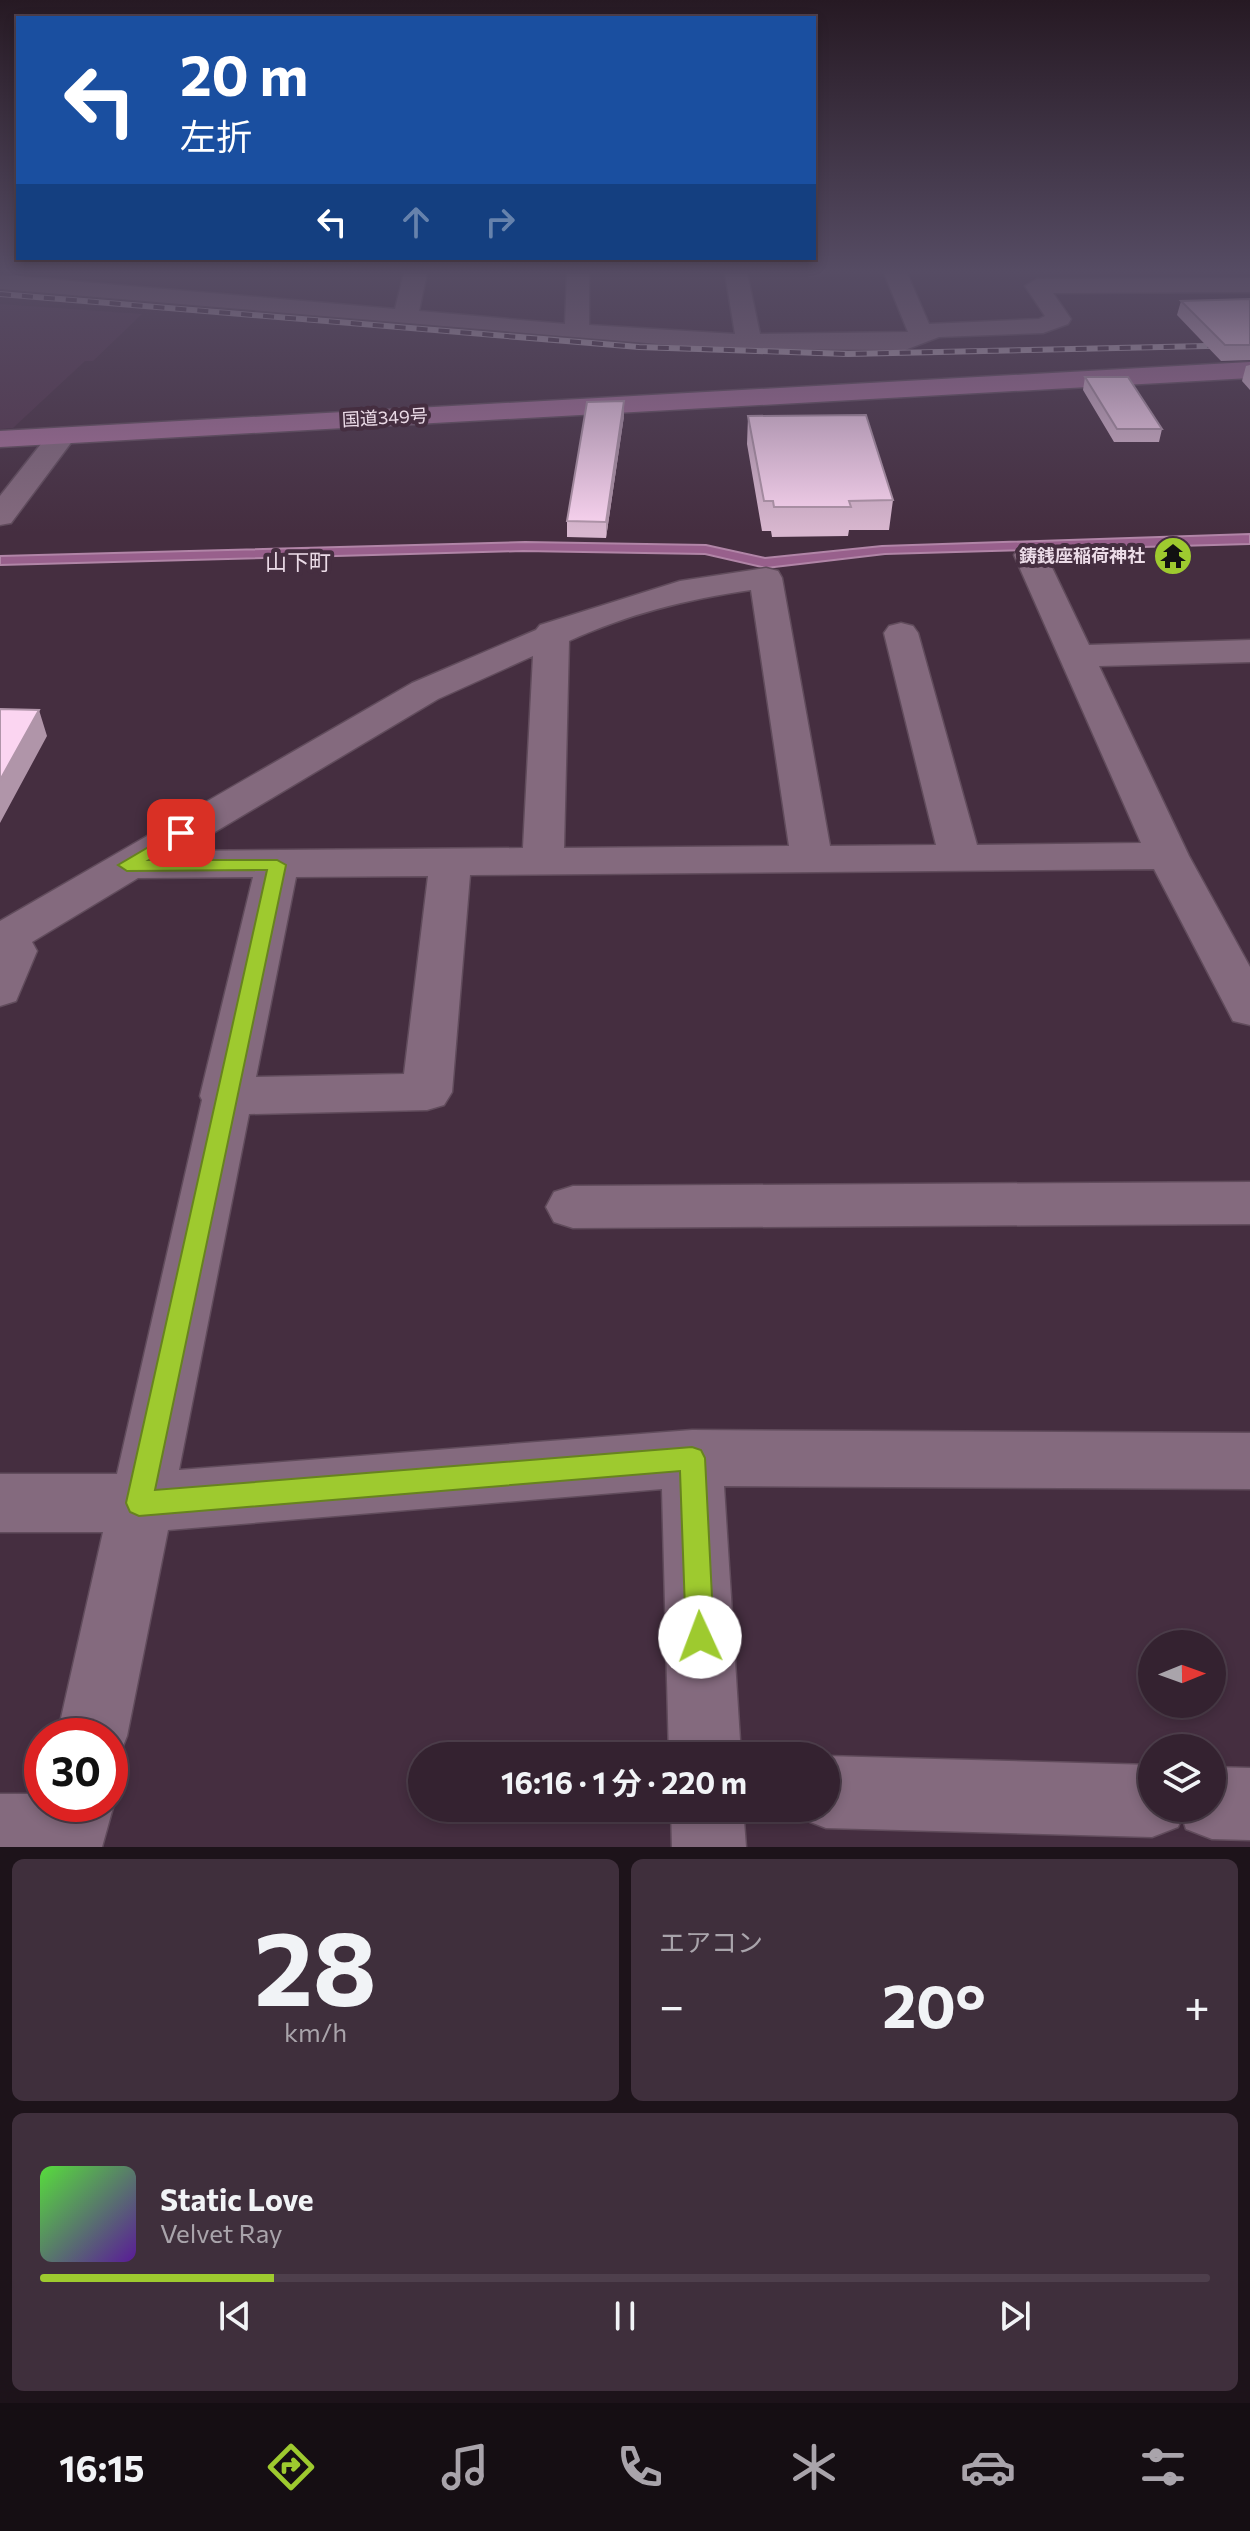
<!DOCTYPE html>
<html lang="ja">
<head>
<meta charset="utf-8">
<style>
  :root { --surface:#342230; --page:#3f2f3c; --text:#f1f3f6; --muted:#a9a4ab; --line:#4e3f4c; --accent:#9eca2f }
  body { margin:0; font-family:Commissioner,"Noto Sans JP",sans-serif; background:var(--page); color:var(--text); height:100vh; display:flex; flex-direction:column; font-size:30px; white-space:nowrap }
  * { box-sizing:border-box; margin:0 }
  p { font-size:26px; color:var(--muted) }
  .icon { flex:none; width:44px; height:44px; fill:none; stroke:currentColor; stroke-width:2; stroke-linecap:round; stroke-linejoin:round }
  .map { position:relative; height:1847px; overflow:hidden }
  .side { display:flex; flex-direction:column; gap:12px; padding:12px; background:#1d131a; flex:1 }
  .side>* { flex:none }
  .hud { position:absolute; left:16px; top:16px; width:800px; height:244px; border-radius:0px; box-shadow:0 4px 12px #0003,0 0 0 2px var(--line); background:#1a4fa0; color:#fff; overflow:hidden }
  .needle { width:52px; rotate:89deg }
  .buttons { position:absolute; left:1138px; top:1630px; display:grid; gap:16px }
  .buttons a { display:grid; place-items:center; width:88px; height:88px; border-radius:50%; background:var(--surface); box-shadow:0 4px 12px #0003,0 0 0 2px var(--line); font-size:40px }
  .speed { position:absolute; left:24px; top:1718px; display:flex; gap:16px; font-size:40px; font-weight:700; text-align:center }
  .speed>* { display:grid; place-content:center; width:104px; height:104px; border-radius:50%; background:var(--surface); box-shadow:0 4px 12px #0003,0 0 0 2px var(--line); line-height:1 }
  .speed .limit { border:12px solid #d22; background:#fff; color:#111 }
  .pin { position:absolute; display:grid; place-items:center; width:68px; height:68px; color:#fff; margin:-34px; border-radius:16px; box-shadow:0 4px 12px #0006 }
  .me { position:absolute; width:88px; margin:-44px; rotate:358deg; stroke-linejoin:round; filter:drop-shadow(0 0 6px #0008) }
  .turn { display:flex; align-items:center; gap:28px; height:168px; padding:0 32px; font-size:36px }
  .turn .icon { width:104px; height:104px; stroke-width:2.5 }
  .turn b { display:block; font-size:56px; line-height:68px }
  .lanes { display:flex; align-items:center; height:76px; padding:0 32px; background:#0003; justify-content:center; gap:40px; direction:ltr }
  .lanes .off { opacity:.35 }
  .big { font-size:60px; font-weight:700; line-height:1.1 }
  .side .card { flex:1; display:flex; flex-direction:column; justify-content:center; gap:12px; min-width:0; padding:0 28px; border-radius:12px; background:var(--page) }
  .side .dial { align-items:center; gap:0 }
  .dial b { font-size:104px; line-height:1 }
  .song { display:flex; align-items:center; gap:24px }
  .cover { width:96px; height:96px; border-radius:12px; background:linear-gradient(135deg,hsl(110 70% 55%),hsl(270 70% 35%)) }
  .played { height:8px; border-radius:4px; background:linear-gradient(90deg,var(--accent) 20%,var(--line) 20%) }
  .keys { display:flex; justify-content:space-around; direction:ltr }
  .heat { display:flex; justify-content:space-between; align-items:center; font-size:44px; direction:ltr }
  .side .tiles { flex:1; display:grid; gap:12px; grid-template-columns:1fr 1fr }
  .card:last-child { grid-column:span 2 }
  .trip { position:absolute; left:408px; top:1742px; width:432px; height:80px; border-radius:40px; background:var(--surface); box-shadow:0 4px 12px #0003,0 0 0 2px var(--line); font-weight:700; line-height:80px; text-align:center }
  .tabs { display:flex; height:128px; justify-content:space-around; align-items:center; background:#150e13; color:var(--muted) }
  .tabs .icon { width:56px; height:56px }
  .tabs .active { color:var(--accent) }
  .tabs b { font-size:36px; color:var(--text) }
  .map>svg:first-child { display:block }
  .built { fill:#51344b }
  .water { fill:#98608c; stroke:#b185a7; stroke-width:2 }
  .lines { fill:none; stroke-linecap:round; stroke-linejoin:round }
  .minor-casing { stroke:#614c5c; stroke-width:3 }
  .trunk-casing { stroke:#614c5c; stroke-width:3 }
  .minor { fill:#846a7e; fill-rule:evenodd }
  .trunk { fill:#a46f98; fill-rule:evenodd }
  .rail-casing { stroke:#c2b0be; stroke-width:6 }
  .rail { stroke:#452e40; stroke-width:4; stroke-dasharray:11; stroke-linecap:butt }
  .wall { fill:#d8b7cf }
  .shaded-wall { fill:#b095a9 }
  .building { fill:#fbd5f1; stroke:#b095a9; stroke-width:2 }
  .route { fill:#9eca2f; stroke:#67831f; stroke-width:2 }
  .labels { text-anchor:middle; stroke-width:8; stroke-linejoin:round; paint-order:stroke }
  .far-street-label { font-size:18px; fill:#ebdbe7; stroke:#452e40 }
  .far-poi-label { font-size:18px; font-weight:bold; fill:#ebdbe7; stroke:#452e40; text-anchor:end }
  .far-quarter-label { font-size:22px; fill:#ebdbe7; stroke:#452e40 }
</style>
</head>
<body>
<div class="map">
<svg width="1250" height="1847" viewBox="0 0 1250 1847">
  <rect width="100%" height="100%" fill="#452e40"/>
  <path class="built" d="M 0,304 L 142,314 L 93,361 L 85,361 L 13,428 L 0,429 Z"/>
  <path class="water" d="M 1250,534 L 1250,544 L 885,554 L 766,568 L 705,554 L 523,551 L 0,565 L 0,556 L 525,542 L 706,545 L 765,558 L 882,546 Z"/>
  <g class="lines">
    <g class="minor-casing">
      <path id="minor" d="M 404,273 L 427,273 L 419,311 L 565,324 L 567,273 L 589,273 L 589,325 L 719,333 L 735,334 L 725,273 L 747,273 L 760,334 L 908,332 L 884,273 L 907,273 L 929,324 L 1039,319 L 1045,316 L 1025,286 L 1037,279 L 1250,278 L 1250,292 L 1053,293 L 1071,319 L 1068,324 L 1043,333 L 939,337 L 905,350 L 719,349 L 0,289 L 0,275 L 395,309 Z
        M 62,428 L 72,430 L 76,436 L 11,523 L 0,525 L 0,496 L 52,430 Z
        M 1030,545 L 1041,548 L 1046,555 L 1089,645 L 1250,640 L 1250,662 L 1099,666 L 1189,856 L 1250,967 L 1250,1025 L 1233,1021 L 1154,869 L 470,875 L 452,1092 L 444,1105 L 427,1110 L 249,1114 L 179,1470 L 692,1430 L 1250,1433 L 1250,1489 L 724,1486 L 741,1756 L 669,1756 L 662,1489 L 168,1530 L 127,1736 L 117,1761 L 110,1764 L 110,1736 L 57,1736 L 103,1532 L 0,1532 L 0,1474 L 117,1474 L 202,1100 L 200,1096 L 253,877 L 138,878 L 32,942 L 37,951 L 16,1001 L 0,1006 L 0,921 L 412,683 L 536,630 L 540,625 L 680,581 L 766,568 L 778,571 L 782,578 L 830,846 L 936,845 L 884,633 L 889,626 L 901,623 L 913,626 L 918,633 L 977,845 L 1141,843 L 1014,555 L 1019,548 ZM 751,590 L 789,846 L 564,848 L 569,641 C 628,614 687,599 751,590 ZM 533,656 L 523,848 L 183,851 L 438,699 ZM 428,876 L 404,1074 L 256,1077 L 296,877 Z
        M 1250,1182 L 1250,1224 L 573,1228 L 554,1222 L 546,1207 L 554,1192 L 573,1186 Z
        M 826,1756 L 1152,1765 L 1152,1808 L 1212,1808 L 1212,1767 L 1250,1768 L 1250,1840 L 1212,1839 L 1186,1829 L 1182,1817 L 1178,1827 L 1152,1837 L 826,1828 L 800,1818 L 796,1808 L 826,1808 Z
        M 0,1794 L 42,1794 L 42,1804 L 110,1804 L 110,1794 L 114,1804 L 102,1847 L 0,1847 Z
        M 671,1808 L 743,1808 L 746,1847 L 672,1847 Z"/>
    </g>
    <g class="trunk-casing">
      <path id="trunk" d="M 1250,362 L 1250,378 L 0,447 L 0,431 Z"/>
    </g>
    <use href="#minor" class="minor"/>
    <use href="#trunk" class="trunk"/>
    <g class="rail-casing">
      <path id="rail" d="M 0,294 L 639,347 L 848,354 L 1250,345"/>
    </g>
    <use href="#rail" class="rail"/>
  </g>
  <path class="wall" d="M 1250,299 L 1250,360 L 1221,361 L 1177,315 L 1181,301 Z
    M 1250,365 L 1250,390 L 1242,381 L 1246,366 Z
    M 1085,377 L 1162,429 L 1159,442 L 1114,442 L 1083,390 Z
    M 624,416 L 606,538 L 567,537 L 567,521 Z
    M 748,416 L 893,500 L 889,530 L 849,530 L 848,536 L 772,537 L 771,531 L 762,531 L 747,444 Z"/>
  <path class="shaded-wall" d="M 624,401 L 624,416 L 606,538 L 606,522 Z
    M 39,710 L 47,736 L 0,823 L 0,780 Z"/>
  <path class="building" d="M 1250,299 L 1250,345 L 1225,345 L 1181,301 Z
    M 1085,377 L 1128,377 L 1162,429 L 1117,429 Z
    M 624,401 L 606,522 L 567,521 L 587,402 Z
    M 866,415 L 893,500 L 849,501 L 851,507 L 774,507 L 773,501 L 764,501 L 748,416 Z
    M 0,709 L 39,710 L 0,780 Z"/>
  <linearGradient id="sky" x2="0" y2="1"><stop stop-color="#261923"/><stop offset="0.51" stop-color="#564c64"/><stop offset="1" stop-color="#564c64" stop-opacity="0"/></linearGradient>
  <rect width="1250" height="532" fill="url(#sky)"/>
  <path class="route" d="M 181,828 L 189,833 L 187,837 L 149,860 L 277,860 L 286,865 L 155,1490 L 692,1447 L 701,1450 L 705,1458 L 714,1637 L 709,1647 L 700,1651 L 690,1647 L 686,1637 L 680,1471 L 139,1516 L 130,1512 L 126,1503 L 267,870 L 127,871 L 118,865 Z"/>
  <defs>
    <g id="temple-disc" transform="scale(2)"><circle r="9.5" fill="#9eca2f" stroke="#452e40"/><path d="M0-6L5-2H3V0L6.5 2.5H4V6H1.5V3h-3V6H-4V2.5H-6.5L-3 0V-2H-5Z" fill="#111"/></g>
  </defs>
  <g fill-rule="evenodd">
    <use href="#temple-disc" x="1173" y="556"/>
  </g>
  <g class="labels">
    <g class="far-street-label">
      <text transform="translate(385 418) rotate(-3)" y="6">国道349号</text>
    </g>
    <g class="far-poi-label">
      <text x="1145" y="562">鋳銭座稲荷神社</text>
    </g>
    <g class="far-quarter-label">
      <text x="298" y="570">山下町</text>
    </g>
  </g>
</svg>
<div class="buttons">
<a><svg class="needle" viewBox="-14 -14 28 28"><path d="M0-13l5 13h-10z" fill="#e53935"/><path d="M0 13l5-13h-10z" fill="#a9a4ab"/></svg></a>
<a><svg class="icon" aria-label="layers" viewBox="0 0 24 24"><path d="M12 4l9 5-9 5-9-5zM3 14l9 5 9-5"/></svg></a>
</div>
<div class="speed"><div class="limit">30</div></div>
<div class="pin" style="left:181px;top:833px;background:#d93025"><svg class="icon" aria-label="arrive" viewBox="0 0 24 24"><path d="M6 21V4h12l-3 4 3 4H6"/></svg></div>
<svg class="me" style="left:700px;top:1637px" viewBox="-20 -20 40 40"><circle r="19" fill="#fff"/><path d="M0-13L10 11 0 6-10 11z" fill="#9eca2f"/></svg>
<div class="trip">16:16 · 1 分 · 220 m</div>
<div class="hud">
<div class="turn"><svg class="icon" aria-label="left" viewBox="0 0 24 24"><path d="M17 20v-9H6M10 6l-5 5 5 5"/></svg><div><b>20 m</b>左折</div></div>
<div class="lanes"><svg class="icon" aria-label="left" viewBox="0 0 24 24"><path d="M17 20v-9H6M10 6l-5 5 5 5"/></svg><svg class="icon off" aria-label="ahead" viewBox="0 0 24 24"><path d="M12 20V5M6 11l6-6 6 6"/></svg><svg class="icon off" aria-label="right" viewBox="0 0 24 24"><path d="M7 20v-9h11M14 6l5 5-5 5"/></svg></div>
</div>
</div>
<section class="side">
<div class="tiles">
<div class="card dial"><b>28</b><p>km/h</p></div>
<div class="card"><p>エアコン</p>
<div class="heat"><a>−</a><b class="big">20°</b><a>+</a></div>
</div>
<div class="card">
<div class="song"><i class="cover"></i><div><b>Static Love</b><p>Velvet Ray</p></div></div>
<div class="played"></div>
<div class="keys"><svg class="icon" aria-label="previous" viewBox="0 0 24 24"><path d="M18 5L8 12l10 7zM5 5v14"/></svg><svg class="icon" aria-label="pause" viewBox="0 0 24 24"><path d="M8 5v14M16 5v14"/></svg><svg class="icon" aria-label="next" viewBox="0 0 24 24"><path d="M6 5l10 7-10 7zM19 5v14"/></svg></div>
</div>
</div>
</section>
<nav class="tabs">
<b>16:15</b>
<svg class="icon active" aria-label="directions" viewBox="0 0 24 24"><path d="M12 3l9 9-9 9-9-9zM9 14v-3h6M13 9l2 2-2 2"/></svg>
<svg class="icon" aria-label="music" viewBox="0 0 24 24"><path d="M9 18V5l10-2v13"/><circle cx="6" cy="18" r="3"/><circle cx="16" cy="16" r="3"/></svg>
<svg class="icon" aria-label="phone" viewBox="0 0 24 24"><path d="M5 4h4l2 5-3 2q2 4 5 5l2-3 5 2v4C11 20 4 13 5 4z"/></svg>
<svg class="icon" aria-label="climate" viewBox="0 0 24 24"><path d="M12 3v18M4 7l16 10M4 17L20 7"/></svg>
<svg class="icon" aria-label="car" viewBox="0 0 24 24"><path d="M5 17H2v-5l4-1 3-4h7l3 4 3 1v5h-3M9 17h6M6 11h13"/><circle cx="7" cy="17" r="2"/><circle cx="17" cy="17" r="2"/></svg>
<svg class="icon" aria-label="filters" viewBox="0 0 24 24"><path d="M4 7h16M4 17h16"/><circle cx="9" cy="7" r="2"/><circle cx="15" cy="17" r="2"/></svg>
</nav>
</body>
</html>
